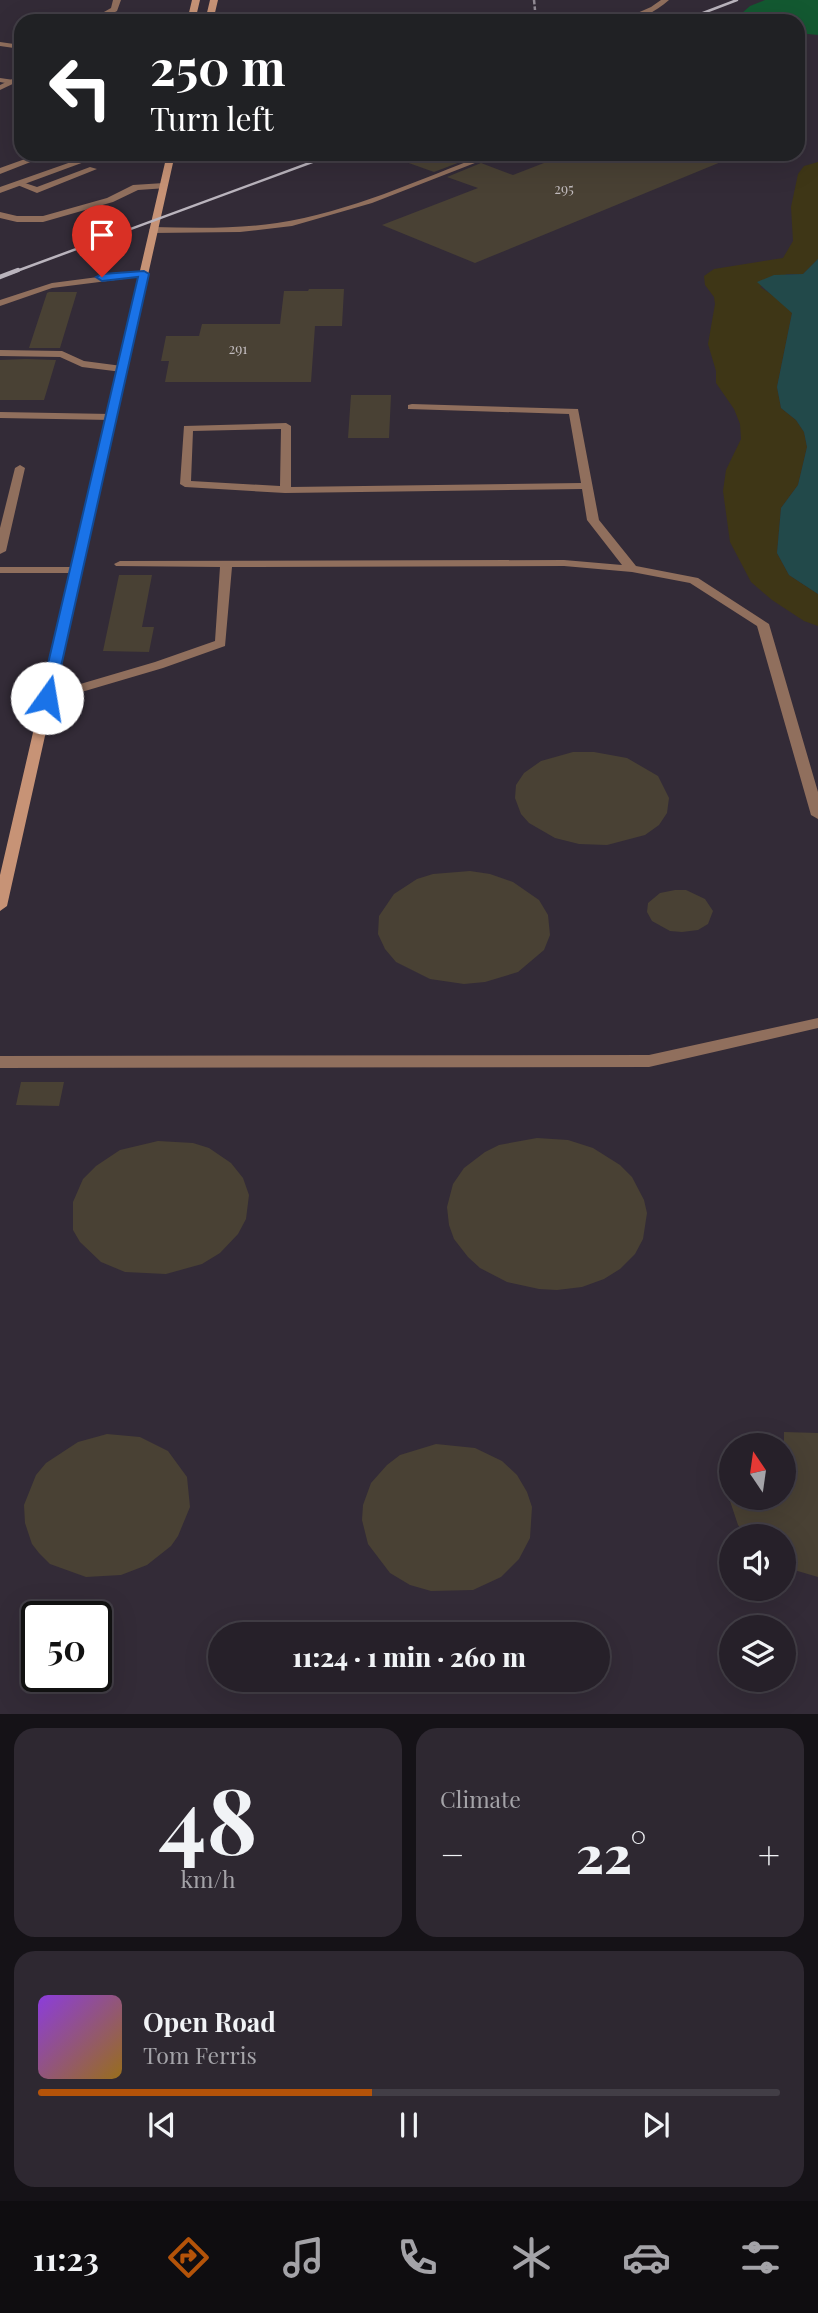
<!DOCTYPE html>
<html lang="en">
<head>
<meta charset="utf-8">
<style>
  :root { --surface:#262029; --page:#2e2831; --text:#f1f3f6; --muted:#a4a3a8; --line:#423e46; --accent:#b45309 }
  body { margin:0; font-family:"Playfair Display",serif; background:var(--page); color:var(--text); height:100vh; display:flex; flex-direction:column; font-size:26px; white-space:nowrap }
  * { box-sizing:border-box; margin:0 }
  p { font-size:23px; color:var(--muted) }
  .icon { flex:none; width:38px; height:38px; fill:none; stroke:currentColor; stroke-width:2; stroke-linecap:round; stroke-linejoin:round }
  .map { position:relative; height:1714px; overflow:hidden }
  .panel { display:flex; flex-direction:column; gap:14px; padding:14px; background:#151217; flex:1 }
  .panel>* { flex:none }
  .hud { position:absolute; left:14px; top:14px; width:791px; height:147px; border-radius:21px; box-shadow:0 7px 28px #0002,0 0 0 2px var(--line); background:#202124; color:#fff; overflow:hidden }
  .needle { width:46px; rotate:347deg }
  .buttons { position:absolute; left:719px; top:1433px; display:grid; gap:14px }
  .buttons a { display:grid; place-items:center; width:77px; height:77px; border-radius:50%; background:var(--surface); box-shadow:0 7px 28px #0002,0 0 0 2px var(--line); font-size:35px }
  .speed { position:absolute; left:21px; top:1601px; display:flex; gap:14px; font-size:35px; font-weight:700; text-align:center }
  .speed>* { display:grid; place-content:center; width:91px; height:91px; border-radius:50%; background:var(--surface); box-shadow:0 7px 28px #0002,0 0 0 2px var(--line); line-height:1 }
  .speed .limit { border:4px solid #111; border-radius:10px; background:#fff; color:#111 }
  .pin { position:absolute; display:grid; place-items:center; width:60px; height:60px; color:#fff; margin:-72px -30px; border-radius:50% 50% 50% 0; rotate:-45deg; box-shadow:0 0 7px #0007 }
  .pin .icon { rotate:45deg }
  .me { position:absolute; width:77px; margin:-38px; rotate:13deg; stroke-linejoin:round; filter:drop-shadow(0 0 5px #0008) }
  .turn { display:flex; align-items:center; gap:24px; height:147px; padding:0 21px; font-size:32px }
  .turn .icon { width:91px; height:91px; stroke-width:2.5 }
  .turn b { display:block; font-size:49px; line-height:60px }
  .big { font-size:52px; font-weight:800; line-height:1.1 }
  .panel .tile { flex:1; display:flex; flex-direction:column; justify-content:center; gap:10px; min-width:0; padding:0 24px; border-radius:21px; background:var(--page) }
  .panel .dial { align-items:center; gap:0 }
  .dial b { font-size:91px; line-height:1 }
  .song { display:flex; align-items:center; gap:21px }
  .cover { width:84px; height:84px; border-radius:10px; background:linear-gradient(135deg,hsl(270 70% 55%),hsl(40 70% 35%)) }
  .played { height:7px; border-radius:4px; background:linear-gradient(90deg,var(--accent) 45%,var(--line) 45%) }
  .keys { display:flex; justify-content:space-around; direction:ltr }
  .heat { display:flex; justify-content:space-between; align-items:center; font-size:38px; direction:ltr }
  .panel .tiles { flex:1; display:grid; gap:14px; grid-template-columns:1fr 1fr }
  .tile:last-child { grid-column:span 2 }
  .trip { position:absolute; left:208px; top:1622px; width:402px; height:70px; border-radius:35px; background:var(--surface); box-shadow:0 7px 28px #0002,0 0 0 2px var(--line); font-weight:800; line-height:70px; text-align:center }
  .tabs { display:flex; height:112px; justify-content:space-around; align-items:center; background:#0f0d10; color:var(--muted) }
  .tabs .icon { width:49px; height:49px }
  .tabs .on { color:var(--accent) }
  .tabs b { font-size:32px; color:var(--text) }
  .map>svg:first-child { display:block }
  .green { fill:#135931 }
  .sand { fill:#3e3616 }
  .water { fill:#22494a }
  .building { fill:#494134 }
  .lines { fill:none; stroke-linecap:round; stroke-linejoin:round }
  .path { stroke:#928b95; stroke-width:2.5; stroke-dasharray:4.5 2; stroke-linecap:butt }
  .service { fill:#906f5d; fill-rule:evenodd }
  .minor { fill:#906f5d; fill-rule:evenodd }
  .tertiary { fill:#906f5d; fill-rule:evenodd }
  .secondary { fill:#c79376; fill-rule:evenodd }
  .rail-far1 { stroke:#bab4bd; stroke-width:2.5 }
  .rail { stroke:#bab4bd; stroke-width:4.5 }
  .route { fill:#1a73e8; stroke:#114b97; stroke-width:2 }
  .labels { text-anchor:middle; stroke-width:7; stroke-linejoin:round; paint-order:stroke }
  .number-label { font-size:14px; fill:#c0babc }
</style>
</head>
<body>
<div class="map">
<svg width="818" height="1715" viewBox="0 0 818 1715">
  <rect width="100%" height="100%" fill="#332b37"/>
  <path class="green" d="M 765,0 L 818,0 L 818,35 L 798,33 L 798,21 L 733,21 L 750,6 Z
    M 246,12 L 357,12 L 357,18 L 443,18 L 454,21 L 232,21 L 232,18 L 245,18 Z"/>
  <path class="sand" d="M 818,162 L 818,259 L 803,274 L 787,274 L 760,287 L 780,300 L 792,313 L 777,387 L 781,408 L 796,420 L 804,432 L 807,447 L 798,485 L 781,508 L 777,553 L 789,575 L 818,594 L 818,626 L 804,621 L 772,600 L 751,582 L 730,542 L 723,491 L 726,470 L 741,439 L 740,424 L 734,409 L 716,383 L 716,371 L 708,344 L 715,304 L 714,297 L 705,285 L 704,276 L 714,269 L 783,258 L 793,241 L 791,207 L 798,174 L 804,166 Z"/>
  <path class="water" d="M 818,259 L 818,594 L 789,575 L 777,553 L 781,508 L 798,485 L 807,447 L 804,432 L 796,420 L 781,408 L 777,387 L 792,313 L 757,282 L 774,275 L 803,274 Z"/>
  <path class="building" d="M 393,154 L 455,154 L 468,159 L 434,172 L 392,157 Z
    M 567,154 L 738,155 L 475,263 L 382,225 L 478,188 L 447,177 L 481,163 L 513,175 Z
    M 309,289 L 344,289 L 342,326 L 315,326 L 311,382 L 165,382 L 169,361 L 161,361 L 166,336 L 199,336 L 202,324 L 280,324 L 284,291 L 308,291 Z
    M 49,292 L 77,292 L 60,348 L 29,348 L 47,293 Z
    M 26,359 L 56,360 L 44,400 L 0,400 L 0,360 Z
    M 351,395 L 391,395 L 389,438 L 348,438 Z
    M 119,575 L 152,575 L 142,627 L 154,627 L 149,652 L 103,651 Z
    M 573,752 L 594,752 L 627,758 L 658,776 L 669,798 L 667,813 L 659,825 L 645,835 L 607,845 L 579,844 L 555,838 L 529,823 L 521,814 L 515,798 L 516,785 L 524,773 L 541,761 Z
    M 470,871 L 490,874 L 513,882 L 539,900 L 548,915 L 550,935 L 544,950 L 518,972 L 485,982 L 464,984 L 430,979 L 396,962 L 385,949 L 378,934 L 379,916 L 394,894 L 417,879 L 433,874 Z
    M 675,890 L 686,890 L 705,899 L 713,911 L 708,924 L 698,930 L 682,932 L 670,931 L 652,921 L 647,912 L 648,903 L 660,893 Z
    M 21,1082 L 64,1082 L 59,1106 L 16,1105 Z
    M 537,1138 L 568,1140 L 593,1148 L 620,1165 L 632,1177 L 644,1200 L 647,1213 L 643,1239 L 635,1254 L 620,1269 L 604,1279 L 582,1287 L 557,1290 L 539,1289 L 507,1282 L 480,1268 L 468,1257 L 454,1239 L 449,1225 L 447,1207 L 453,1184 L 464,1168 L 485,1152 L 499,1145 Z
    M 158,1141 L 193,1143 L 209,1148 L 231,1163 L 243,1178 L 249,1195 L 246,1219 L 238,1234 L 220,1253 L 202,1264 L 166,1274 L 125,1272 L 101,1262 L 80,1242 L 73,1230 L 73,1202 L 83,1179 L 96,1166 L 120,1150 Z
    M 784,1432 L 818,1433 L 818,1577 L 784,1567 L 784,1536 L 747,1536 L 738,1525 L 729,1498 L 784,1498 Z
    M 107,1434 L 140,1437 L 168,1451 L 187,1477 L 190,1507 L 178,1536 L 171,1546 L 147,1565 L 121,1575 L 86,1577 L 50,1564 L 39,1553 L 32,1544 L 25,1523 L 24,1505 L 36,1475 L 46,1463 L 78,1442 Z
    M 436,1444 L 475,1448 L 502,1461 L 517,1475 L 527,1492 L 532,1507 L 530,1538 L 519,1559 L 501,1577 L 473,1590 L 431,1591 L 410,1585 L 390,1573 L 368,1544 L 362,1520 L 363,1505 L 371,1483 L 387,1465 L 400,1455 Z"/>
  <g class="lines">
    <path class="path" d="M 534,0 L 535,10
      M 524,14 L 547,21"/>
    <path class="service" d="M 113,0 L 121,0 L 117,11 L 97,21 L 88,21 L 111,8 Z
      M 0,78 L 14,80 L 15,82 L 11,84 L 0,82 Z
      M 39,154 L 51,154 L 0,174 L 0,168 Z
      M 65,154 L 81,154 L 93,158 L 89,160 Z
      M 90,167 L 97,169 L 37,193 L 15,184 L 19,181 L 37,187 Z
      M 164,183 L 167,184 L 167,188 L 138,190 L 113,202 L 43,222 L 17,222 L 0,218 L 0,212 L 17,216 L 43,216 L 107,198 L 133,185 Z
      M 144,271 L 147,272 L 147,276 L 52,288 L 0,306 L 0,300 L 52,283 Z
      M 0,350 L 62,351 L 84,361 L 122,366 L 127,369 L 122,372 L 82,367 L 60,357 L 0,356 Z
      M 412,404 L 578,409 L 599,520 L 636,566 L 698,578 L 769,624 L 818,792 L 818,819 L 811,815 L 757,626 L 690,583 L 632,572 L 564,566 L 232,567 L 225,646 L 163,668 L 51,701 L 43,701 L 41,698 L 43,695 L 155,662 L 215,641 L 220,567 L 116,566 L 114,564 L 120,561 L 564,560 L 622,565 L 587,520 L 582,489 L 285,493 L 185,487 L 180,484 L 184,426 L 286,423 L 291,426 L 291,487 L 581,483 L 569,414 L 408,409 L 408,405 ZM 281,429 L 280,486 L 191,481 L 193,431 Z
      M 0,412 L 111,414 L 116,417 L 111,420 L 0,418 Z
      M 20,465 L 25,468 L 6,551 L 0,554 L 0,528 L 15,468 Z
      M 818,1018 L 818,1028 L 649,1067 L 0,1068 L 0,1056 L 649,1055 Z"/>
    <path class="minor" d="M 21,75 L 21,80 L 0,90 L 0,85 Z
      M 487,154 L 498,154 L 372,203 L 292,226 L 240,232 L 153,233 L 149,230 L 153,227 C 194,228 236,229 277,223 C 350,212 418,180 487,154 Z
      M 0,567 L 76,567 L 82,570 L 76,573 L 0,573 Z"/>
    <path class="tertiary" d="M 661,0 L 669,0 C 656,12 637,21 619,21 L 651,7 Z
      M 0,42 L 21,45 L 21,49 L 0,46 Z
      M 94,154 L 106,154 L 0,193 L 0,187 Z"/>
    <path class="secondary" d="M 192,0 L 200,0 L 195,21 L 187,21 Z
      M 210,0 L 218,0 L 213,21 L 205,21 Z
      M 167,154 L 175,154 L 7,906 L 0,911 L 0,875 Z"/>
    <path class="rail-far1" d="M 682,21 L 737,0
      M 14,272 L 334,154"/>
    <path class="rail" d="M 0,277 L 18,270"/>
  </g>
  <path class="route" d="M 144,271 L 149,274 L 54,698 L 47,702 L 40,698 L 138,277 L 102,281 L 96,277 L 102,274 Z"/>
  <g class="labels">
    <g class="number-label">
      <text x="564" y="194">295</text>
      <text x="238" y="354">291</text>
    </g>
  </g>
</svg>
<div class="buttons">
<a><svg class="needle" viewBox="-14 -14 28 28"><path d="M0-13l5 13h-10z" fill="#e53935"/><path d="M0 13l5-13h-10z" fill="#a4a3a8"/></svg></a>
<a><svg class="icon" aria-label="sound" viewBox="0 0 24 24"><path d="M4 9h4l5-4v14l-5-4H4zM17 9q2 3 0 6"/></svg></a>
<a><svg class="icon" aria-label="layers" viewBox="0 0 24 24"><path d="M12 4l9 5-9 5-9-5zM3 14l9 5 9-5"/></svg></a>
</div>
<div class="speed"><div class="limit">50</div></div>
<div class="pin" style="left:102px;top:277px;background:#d93025"><svg class="icon" aria-label="arrive" viewBox="0 0 24 24"><path d="M6 21V4h12l-3 4 3 4H6"/></svg></div>
<svg class="me" style="left:47px;top:698px" viewBox="-20 -20 40 40"><circle r="19" fill="#fff"/><path d="M0-13L10 11 0 6-10 11z" fill="#1a73e8"/></svg>
<div class="trip">11:24 · 1 min · 260 m</div>
<div class="hud">
<div class="turn"><svg class="icon" aria-label="left" viewBox="0 0 24 24"><path d="M17 20v-9H6M10 6l-5 5 5 5"/></svg><div><b>250 m</b>Turn left</div></div>
</div>
</div>
<section class="panel">
<div class="tiles">
<div class="tile dial"><b>48</b><p>km/h</p></div>
<div class="tile"><p>Climate</p>
<div class="heat"><a>−</a><b class="big">22°</b><a>+</a></div>
</div>
<div class="tile">
<div class="song"><i class="cover"></i><div><b>Open Road</b><p>Tom Ferris</p></div></div>
<div class="played"></div>
<div class="keys"><svg class="icon" aria-label="previous" viewBox="0 0 24 24"><path d="M18 5L8 12l10 7zM5 5v14"/></svg><svg class="icon" aria-label="pause" viewBox="0 0 24 24"><path d="M8 5v14M16 5v14"/></svg><svg class="icon" aria-label="next" viewBox="0 0 24 24"><path d="M6 5l10 7-10 7zM19 5v14"/></svg></div>
</div>
</div>
</section>
<nav class="tabs">
<b>11:23</b>
<svg class="icon on" aria-label="directions" viewBox="0 0 24 24"><path d="M12 3l9 9-9 9-9-9zM9 14v-3h6M13 9l2 2-2 2"/></svg>
<svg class="icon" aria-label="music" viewBox="0 0 24 24"><path d="M9 18V5l10-2v13"/><circle cx="6" cy="18" r="3"/><circle cx="16" cy="16" r="3"/></svg>
<svg class="icon" aria-label="phone" viewBox="0 0 24 24"><path d="M5 4h4l2 5-3 2q2 4 5 5l2-3 5 2v4C11 20 4 13 5 4z"/></svg>
<svg class="icon" aria-label="climate" viewBox="0 0 24 24"><path d="M12 3v18M4 7l16 10M4 17L20 7"/></svg>
<svg class="icon" aria-label="car" viewBox="0 0 24 24"><path d="M5 17H2v-5l4-1 3-4h7l3 4 3 1v5h-3M9 17h6M6 11h13"/><circle cx="7" cy="17" r="2"/><circle cx="17" cy="17" r="2"/></svg>
<svg class="icon" aria-label="filters" viewBox="0 0 24 24"><path d="M4 7h16M4 17h16"/><circle cx="9" cy="7" r="2"/><circle cx="15" cy="17" r="2"/></svg>
</nav>
</body>
</html>
